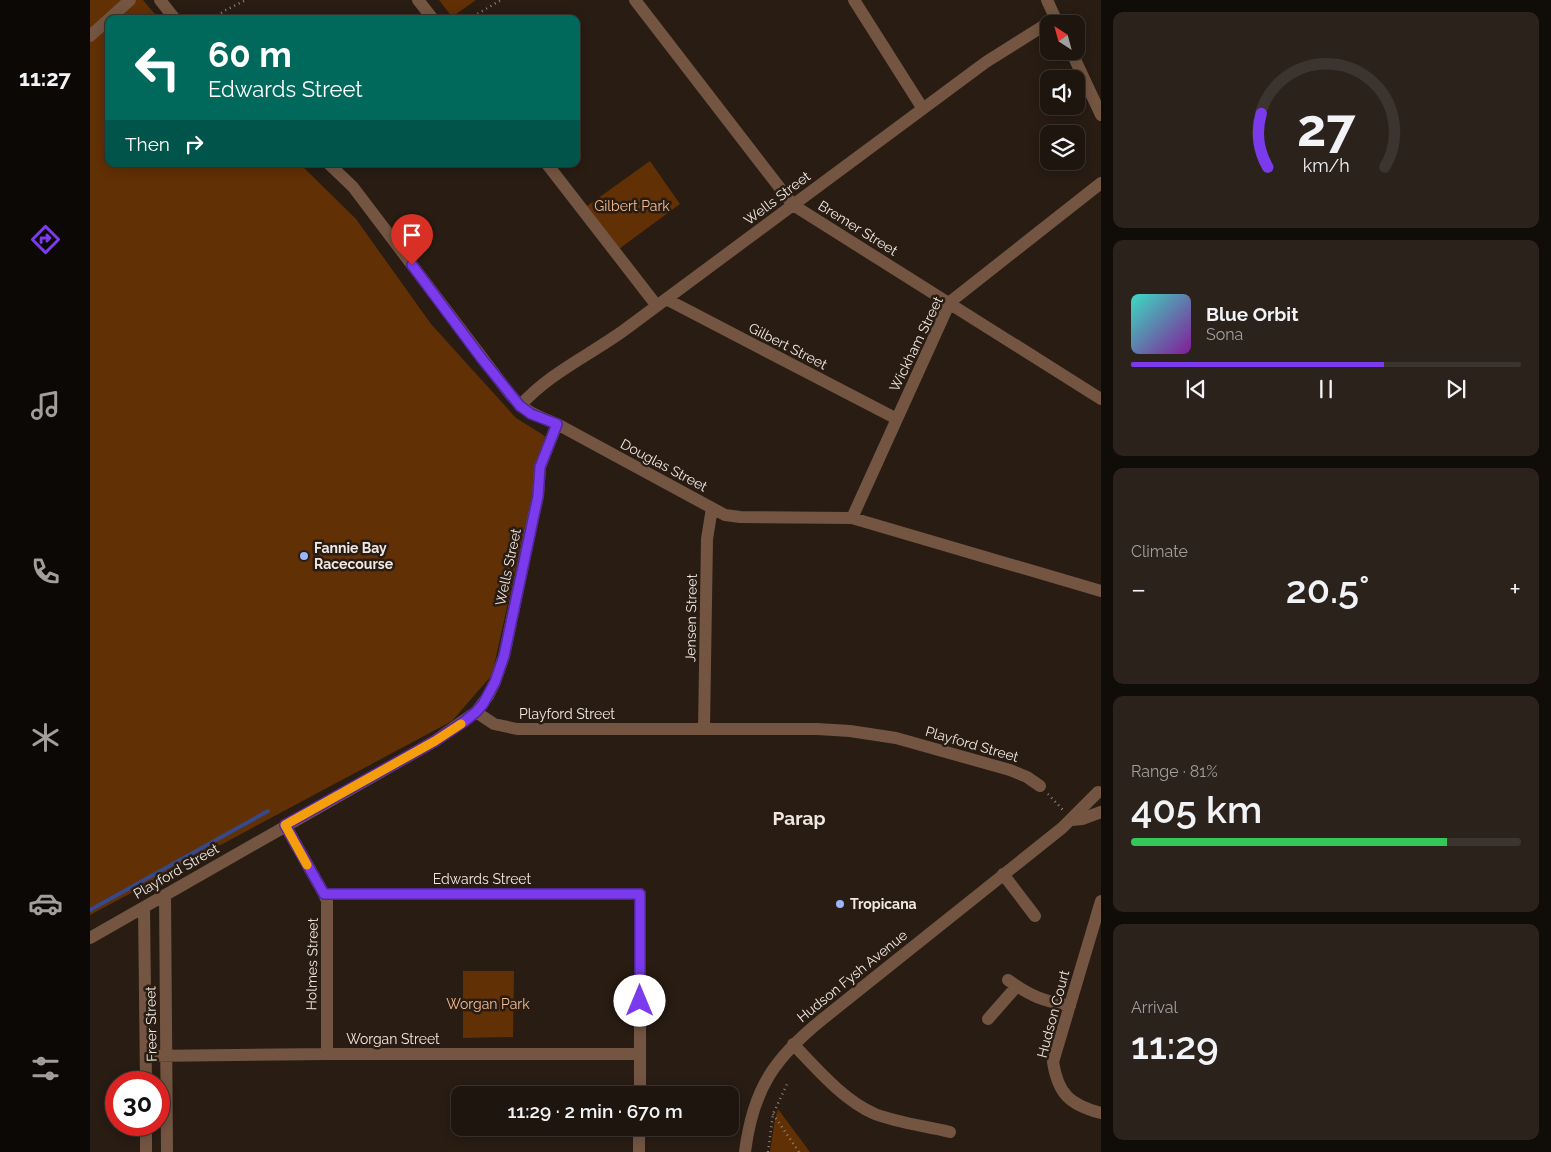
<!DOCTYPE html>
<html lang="en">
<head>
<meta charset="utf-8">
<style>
  :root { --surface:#1e150e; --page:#2b221c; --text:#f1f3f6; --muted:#a19f9e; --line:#3c342e; --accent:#7c3aed }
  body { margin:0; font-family:Raleway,sans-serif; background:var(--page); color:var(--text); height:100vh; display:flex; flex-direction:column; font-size:19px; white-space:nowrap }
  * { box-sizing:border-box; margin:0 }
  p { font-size:16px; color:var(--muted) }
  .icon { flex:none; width:28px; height:28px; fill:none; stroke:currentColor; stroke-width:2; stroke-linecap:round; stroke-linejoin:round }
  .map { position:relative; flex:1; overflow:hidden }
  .details { display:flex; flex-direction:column; gap:12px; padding:12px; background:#100c08; width:450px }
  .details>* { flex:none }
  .hud { position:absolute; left:15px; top:15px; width:475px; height:152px; border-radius:10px; box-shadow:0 2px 12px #0003,0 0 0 1px var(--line); background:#00695c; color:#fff; overflow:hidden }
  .needle { width:32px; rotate:324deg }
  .tools { position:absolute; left:950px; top:15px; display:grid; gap:10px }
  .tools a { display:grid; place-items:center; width:45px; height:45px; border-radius:10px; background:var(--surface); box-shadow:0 2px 12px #0003,0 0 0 1px var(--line); font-size:25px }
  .speed { position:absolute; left:15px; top:1071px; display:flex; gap:10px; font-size:25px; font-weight:700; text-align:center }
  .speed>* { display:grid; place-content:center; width:65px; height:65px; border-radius:50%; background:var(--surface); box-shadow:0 2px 12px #0003,0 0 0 1px var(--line); line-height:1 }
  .speed .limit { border:8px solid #d22; background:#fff; color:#111 }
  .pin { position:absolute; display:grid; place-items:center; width:42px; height:42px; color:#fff; margin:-51px -21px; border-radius:50% 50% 50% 0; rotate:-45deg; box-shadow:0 0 5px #0007 }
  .pin .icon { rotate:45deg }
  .me { position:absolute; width:55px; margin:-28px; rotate:0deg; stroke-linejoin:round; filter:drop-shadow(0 0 4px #0008) }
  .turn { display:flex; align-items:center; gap:18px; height:105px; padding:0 20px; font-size:22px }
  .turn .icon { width:65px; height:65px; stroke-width:2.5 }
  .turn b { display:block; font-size:35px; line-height:42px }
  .then { display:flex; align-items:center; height:48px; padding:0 20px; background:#0003; gap:10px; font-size:19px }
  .big { font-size:38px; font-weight:600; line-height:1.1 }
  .details .card { flex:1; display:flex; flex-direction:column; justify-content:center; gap:8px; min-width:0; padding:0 18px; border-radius:10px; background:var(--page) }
  .details .dial { align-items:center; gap:0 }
  .dial svg { height:130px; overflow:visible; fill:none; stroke:var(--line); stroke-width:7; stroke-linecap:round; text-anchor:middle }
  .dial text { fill:var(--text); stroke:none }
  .song { display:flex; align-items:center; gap:15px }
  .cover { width:60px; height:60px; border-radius:8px; background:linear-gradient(135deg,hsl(170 70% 55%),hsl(290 70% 35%)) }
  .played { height:5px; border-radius:2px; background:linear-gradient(90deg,var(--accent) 65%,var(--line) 65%) }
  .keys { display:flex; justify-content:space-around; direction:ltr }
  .heat { display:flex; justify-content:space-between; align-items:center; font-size:28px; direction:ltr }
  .charge { height:8px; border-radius:4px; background:linear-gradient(90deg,#34c759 81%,var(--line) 0) }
  .trip { position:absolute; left:361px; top:1086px; width:288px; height:50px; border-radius:10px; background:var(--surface); box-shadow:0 2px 12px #0003,0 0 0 1px var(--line); font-weight:600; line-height:50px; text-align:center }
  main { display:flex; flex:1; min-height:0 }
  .tabs { display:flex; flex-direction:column; width:90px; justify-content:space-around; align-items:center; background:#0c0806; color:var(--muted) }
  .tabs .icon { width:35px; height:35px }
  .tabs .active { color:var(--accent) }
  .tabs b { font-size:22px; color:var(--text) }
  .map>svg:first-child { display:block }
  .green { fill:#613004 }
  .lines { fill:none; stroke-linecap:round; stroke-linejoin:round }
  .stream { stroke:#36498b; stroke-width:4 }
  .path { stroke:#8f857e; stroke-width:2.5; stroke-dasharray:1 4; stroke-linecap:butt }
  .minor { stroke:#735541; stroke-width:12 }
  .route-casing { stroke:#51269a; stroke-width:12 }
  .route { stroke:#7c3aed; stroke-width:9 }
  .slow { stroke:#f59e0b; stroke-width:9 }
  .poi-dot { fill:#9bb5fd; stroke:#281c13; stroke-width:2 }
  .labels { text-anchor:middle; stroke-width:5; stroke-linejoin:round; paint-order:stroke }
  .street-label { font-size:14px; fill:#f1e8e2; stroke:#281c13 }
  .park-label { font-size:14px; fill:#f3ba92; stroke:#281c13 }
  .poi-label { font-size:14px; font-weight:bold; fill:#f1e8e2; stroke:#281c13; text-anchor:start }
  .district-label { font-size:19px; font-weight:bold; fill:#f1e8e2; stroke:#281c13 }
</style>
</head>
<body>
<main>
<nav class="tabs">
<b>11:27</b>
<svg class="icon active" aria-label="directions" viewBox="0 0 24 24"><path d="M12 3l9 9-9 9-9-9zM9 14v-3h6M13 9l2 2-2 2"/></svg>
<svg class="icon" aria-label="music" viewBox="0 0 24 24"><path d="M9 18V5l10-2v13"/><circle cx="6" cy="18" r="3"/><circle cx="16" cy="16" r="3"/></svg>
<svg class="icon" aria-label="phone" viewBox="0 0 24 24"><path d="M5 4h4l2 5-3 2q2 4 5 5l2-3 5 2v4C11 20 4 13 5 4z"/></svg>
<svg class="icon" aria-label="climate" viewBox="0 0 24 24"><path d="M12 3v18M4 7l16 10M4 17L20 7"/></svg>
<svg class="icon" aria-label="car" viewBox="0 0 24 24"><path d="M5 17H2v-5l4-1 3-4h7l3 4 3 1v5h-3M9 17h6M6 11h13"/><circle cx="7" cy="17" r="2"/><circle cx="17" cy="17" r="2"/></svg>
<svg class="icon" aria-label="filters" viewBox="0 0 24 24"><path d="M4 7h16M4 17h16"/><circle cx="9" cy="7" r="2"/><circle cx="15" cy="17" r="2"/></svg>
</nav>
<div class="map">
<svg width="1011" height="1152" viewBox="0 0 1011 1152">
  <rect width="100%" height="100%" fill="#281c13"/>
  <path class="green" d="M 0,0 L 53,0 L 69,19 L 19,19 L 19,164 L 210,164 L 266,219 L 341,324 L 426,418 L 455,436 L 402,675 L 362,721 L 0,915 Z
    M 349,0 L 386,0 L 362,17 Z
    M 560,161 L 590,204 L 529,249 L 497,206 Z
    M 373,971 L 424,971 L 423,1037 L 373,1038 Z
    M 688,1109 L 720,1152 L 680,1152 L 685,1119 Z"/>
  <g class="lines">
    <path class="stream" d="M 0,910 L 178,811"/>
    <path class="path" d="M 123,19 L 134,11 L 156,0
      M 379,19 L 411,0
      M 958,794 L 973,810
      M 683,1114 L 709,1152
      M 678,1152 L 683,1114 L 698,1082"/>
    <path class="minor" d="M 70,0 L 85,19
      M 328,0 L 343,19
      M 545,0 L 703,205 L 1011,399
      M 764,0 L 833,109
      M 957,0 L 968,24
      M 19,19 L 40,0
      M 0,36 L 19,19
      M 981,51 L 1011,115
      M 239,164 L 263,187 L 419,393 C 435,412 445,415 467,424 L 635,515 L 650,517 L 762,518 L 1011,591
      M 457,164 L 567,306
      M 576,299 L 807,419
      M 430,406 C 458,374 498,356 533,331 L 896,62 L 966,18
      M 762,518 L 860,302 L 1011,183
      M 386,712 L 404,724 L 427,729 L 727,729 L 760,731 L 806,738 L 920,770 L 937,777 L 950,786
      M 614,729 L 617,539 L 622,508
      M 982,820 L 992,819 L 1011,812
      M 195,825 L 234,894 L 237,901 L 237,1054
      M 913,874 L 945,916
      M 234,894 L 550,894 L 550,1095
      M 75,895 L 77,1152
      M 1011,901 L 963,1062 C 968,1094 980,1105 1011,1113
      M 54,907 L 56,1082
      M 0,938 L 345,741 L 386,712 L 398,696 L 405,682 L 414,656 L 443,518 L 448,496 L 450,467 L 467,424
      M 918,980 C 942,997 951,1000 980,1006
      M 898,1019 L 927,986
      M 703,1044 C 727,1069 753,1100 785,1114 C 808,1123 836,1126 860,1132
      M 56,1056 L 237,1054 L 550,1054
      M 56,1152 L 56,1125
      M 549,1152 L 549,1128
      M 655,1152 C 663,1088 685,1057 734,1018 L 972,828 L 1008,792"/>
  </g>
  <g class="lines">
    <g class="route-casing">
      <path id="route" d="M 322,265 L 392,359 L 430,406 L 441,414 L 467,424 L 450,467 L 448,496 L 414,656 L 405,682 L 393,704 L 386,712 L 375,721 L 345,741 L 195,825 L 234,894 L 550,894 L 550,1001"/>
    </g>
    <use href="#route" class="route"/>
    <path class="slow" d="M 217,865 L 195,825 L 345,741 L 371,724"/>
  </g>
  <g class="poi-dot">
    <circle cx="214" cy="556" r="5"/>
    <circle cx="750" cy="904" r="5"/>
  </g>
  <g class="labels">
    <g class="street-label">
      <text transform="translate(687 198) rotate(-37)" y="5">Wells Street</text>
      <text transform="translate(768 228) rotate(32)" y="5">Bremer Street</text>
      <text transform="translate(826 344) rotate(-64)" y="5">Wickham Street</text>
      <text transform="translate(698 346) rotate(27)" y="5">Gilbert Street</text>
      <text transform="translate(574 465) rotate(28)" y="5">Douglas Street</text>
      <text transform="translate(418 567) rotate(-78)" y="5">Wells Street</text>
      <text transform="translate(601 618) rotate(-89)" y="5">Jensen Street</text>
      <text x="477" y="719">Playford Street</text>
      <text transform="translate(882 744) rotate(16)" y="5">Playford Street</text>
      <text transform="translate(86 871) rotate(-30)" y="5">Playford Street</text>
      <text x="392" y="884">Edwards Street</text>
      <text transform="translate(222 964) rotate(-89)" y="5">Holmes Street</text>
      <text transform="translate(762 976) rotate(-39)" y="5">Hudson Fysh Avenue</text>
      <text transform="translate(963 1014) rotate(-75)" y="5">Hudson Court</text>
      <text transform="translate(61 1024) rotate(-91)" y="5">Freer Street</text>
      <text x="303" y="1044">Worgan Street</text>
    </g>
    <g class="park-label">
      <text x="542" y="211">Gilbert Park</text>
      <text x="398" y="1009">Worgan Park</text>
    </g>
    <g class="poi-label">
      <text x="224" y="553">Fannie Bay<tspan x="224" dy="16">Racecourse</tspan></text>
      <text x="760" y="909">Tropicana</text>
    </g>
    <g class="district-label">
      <text x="709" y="825">Parap</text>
    </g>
  </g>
</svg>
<div class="tools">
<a><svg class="needle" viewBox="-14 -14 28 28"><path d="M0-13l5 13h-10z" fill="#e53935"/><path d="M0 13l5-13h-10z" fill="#a19f9e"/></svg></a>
<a><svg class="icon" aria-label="sound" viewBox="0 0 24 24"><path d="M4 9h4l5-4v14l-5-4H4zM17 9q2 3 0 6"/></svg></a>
<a><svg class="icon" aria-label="layers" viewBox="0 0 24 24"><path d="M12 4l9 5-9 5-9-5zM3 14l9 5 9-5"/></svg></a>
</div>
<div class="speed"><div class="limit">30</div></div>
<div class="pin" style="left:322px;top:265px;background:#d93025"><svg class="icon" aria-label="arrive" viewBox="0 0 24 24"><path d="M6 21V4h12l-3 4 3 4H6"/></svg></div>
<svg class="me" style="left:550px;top:1001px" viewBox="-20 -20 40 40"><circle r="19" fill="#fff"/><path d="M0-13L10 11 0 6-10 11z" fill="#7c3aed"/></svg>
<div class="trip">11:29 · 2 min · 670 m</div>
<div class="hud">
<div class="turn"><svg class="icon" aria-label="left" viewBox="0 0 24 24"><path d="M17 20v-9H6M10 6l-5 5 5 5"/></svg><div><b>60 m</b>Edwards Street</div></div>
<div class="then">Then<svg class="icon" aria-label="right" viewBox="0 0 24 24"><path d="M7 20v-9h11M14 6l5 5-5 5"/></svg></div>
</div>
</div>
<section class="details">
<div class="card dial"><svg viewBox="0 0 100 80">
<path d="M14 69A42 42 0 1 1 86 69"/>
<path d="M14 69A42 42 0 0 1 10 36" stroke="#7c3aed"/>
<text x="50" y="56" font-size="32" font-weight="700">27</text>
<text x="50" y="72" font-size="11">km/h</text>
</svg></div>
<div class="card">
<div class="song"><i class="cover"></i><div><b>Blue Orbit</b><p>Sona</p></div></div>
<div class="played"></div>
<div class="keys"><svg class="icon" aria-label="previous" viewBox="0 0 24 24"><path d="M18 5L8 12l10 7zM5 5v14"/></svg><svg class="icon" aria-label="pause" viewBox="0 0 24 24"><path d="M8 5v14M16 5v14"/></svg><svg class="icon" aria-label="next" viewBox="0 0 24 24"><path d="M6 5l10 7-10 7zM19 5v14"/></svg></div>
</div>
<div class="card"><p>Climate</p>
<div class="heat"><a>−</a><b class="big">20.5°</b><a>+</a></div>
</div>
<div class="card"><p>Range · 81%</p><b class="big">405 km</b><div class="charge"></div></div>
<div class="card"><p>Arrival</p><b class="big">11:29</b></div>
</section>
</main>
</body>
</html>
